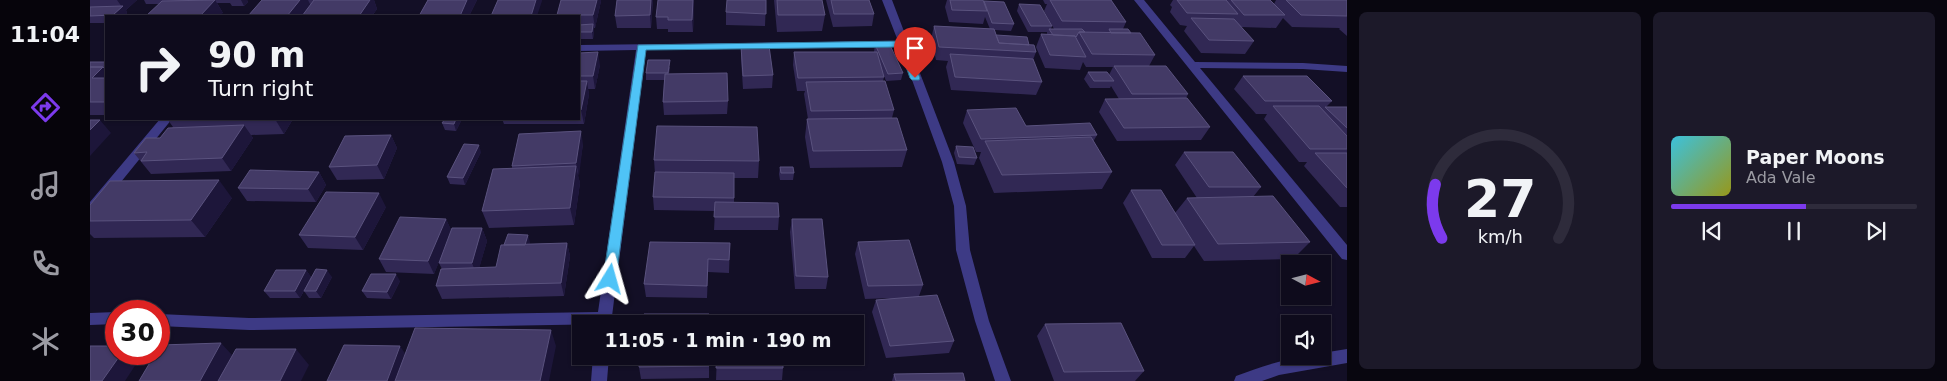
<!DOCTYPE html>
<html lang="en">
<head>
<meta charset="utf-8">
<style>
  :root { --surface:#0e0b1c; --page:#1c1929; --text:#f1f3f6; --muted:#9b9ba3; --line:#2e2b3b; --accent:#7c3aed }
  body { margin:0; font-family:"DejaVu Sans",sans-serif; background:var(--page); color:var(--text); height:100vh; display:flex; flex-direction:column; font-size:19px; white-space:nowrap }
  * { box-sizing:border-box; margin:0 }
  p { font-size:16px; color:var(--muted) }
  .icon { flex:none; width:28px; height:28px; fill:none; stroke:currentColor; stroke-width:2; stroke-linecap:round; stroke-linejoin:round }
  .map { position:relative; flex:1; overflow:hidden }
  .details { display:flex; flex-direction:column; gap:12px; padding:12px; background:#08060f; width:600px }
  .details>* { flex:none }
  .guide { position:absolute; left:15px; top:15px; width:475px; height:105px; border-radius:0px; box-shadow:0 1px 4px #0004,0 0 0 1px var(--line); background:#0e0b1c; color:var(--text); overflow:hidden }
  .needle { width:32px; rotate:97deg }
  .controls { position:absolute; left:1191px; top:255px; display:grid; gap:10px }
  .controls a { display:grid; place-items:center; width:50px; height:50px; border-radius:0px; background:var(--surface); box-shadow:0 1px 4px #0004,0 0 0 1px var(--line); font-size:25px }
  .speed { position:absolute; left:15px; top:300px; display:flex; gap:10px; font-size:25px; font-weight:700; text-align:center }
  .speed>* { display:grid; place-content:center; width:65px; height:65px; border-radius:50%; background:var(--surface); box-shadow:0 1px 4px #0004,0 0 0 1px var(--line); line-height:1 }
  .speed .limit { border:8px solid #d22; background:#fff; color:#111 }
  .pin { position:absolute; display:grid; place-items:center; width:42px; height:42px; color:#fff; margin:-51px -21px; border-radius:50% 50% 50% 0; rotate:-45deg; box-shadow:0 0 5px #0007 }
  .pin .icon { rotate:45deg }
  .me { position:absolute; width:55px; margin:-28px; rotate:8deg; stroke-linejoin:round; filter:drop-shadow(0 0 4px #0008) }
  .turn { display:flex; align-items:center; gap:18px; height:105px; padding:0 20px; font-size:22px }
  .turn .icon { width:65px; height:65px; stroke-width:2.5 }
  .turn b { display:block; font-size:35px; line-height:42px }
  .details .card { flex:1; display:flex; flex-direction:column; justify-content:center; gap:8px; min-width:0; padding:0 18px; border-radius:8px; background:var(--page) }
  .details .dial { align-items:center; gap:0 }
  .dial svg { height:130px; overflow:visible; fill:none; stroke:var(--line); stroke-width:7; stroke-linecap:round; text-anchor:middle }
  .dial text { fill:var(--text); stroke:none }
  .song { display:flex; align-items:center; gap:15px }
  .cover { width:60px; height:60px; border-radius:8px; background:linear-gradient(135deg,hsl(190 70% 55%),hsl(60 70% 35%)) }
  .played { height:5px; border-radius:2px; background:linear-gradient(90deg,var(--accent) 55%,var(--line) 55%) }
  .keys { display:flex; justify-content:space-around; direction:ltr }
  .details .tiles { flex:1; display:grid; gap:12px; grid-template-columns:repeat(2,1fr) }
  .trip { position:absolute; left:482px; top:315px; width:292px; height:50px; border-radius:0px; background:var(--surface); box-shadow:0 1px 4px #0004,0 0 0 1px var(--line); font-weight:800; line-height:50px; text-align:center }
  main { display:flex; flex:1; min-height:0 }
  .tabs { display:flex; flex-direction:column; width:90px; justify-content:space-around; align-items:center; background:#06040b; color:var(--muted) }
  .tabs .icon { width:35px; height:35px }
  .tabs .active { color:var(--accent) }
  .tabs b { font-size:22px; color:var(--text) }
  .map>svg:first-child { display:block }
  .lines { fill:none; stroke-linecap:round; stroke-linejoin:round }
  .minor { fill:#3d3a85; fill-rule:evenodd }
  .wall { fill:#312854 }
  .shaded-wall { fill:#1d163a }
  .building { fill:#433a66; stroke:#5a527e }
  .route { fill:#4fc3f7; stroke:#337fa1 }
</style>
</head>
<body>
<main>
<nav class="tabs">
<b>11:04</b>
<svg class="icon active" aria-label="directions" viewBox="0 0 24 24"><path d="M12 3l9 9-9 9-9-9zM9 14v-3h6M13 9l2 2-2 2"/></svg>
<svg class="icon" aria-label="music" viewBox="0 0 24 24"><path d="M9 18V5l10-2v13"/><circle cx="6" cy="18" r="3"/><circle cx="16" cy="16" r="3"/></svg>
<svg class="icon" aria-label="phone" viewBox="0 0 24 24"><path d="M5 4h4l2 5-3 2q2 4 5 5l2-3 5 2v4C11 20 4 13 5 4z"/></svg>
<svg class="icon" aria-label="climate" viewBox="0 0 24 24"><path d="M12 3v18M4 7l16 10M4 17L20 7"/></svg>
</nav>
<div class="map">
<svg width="1257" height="381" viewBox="0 0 1257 381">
  <rect width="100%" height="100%" fill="#130f26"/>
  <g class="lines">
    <path class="minor" d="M 792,0 L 802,0 L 864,162 L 876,206 L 880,250 L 899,321 L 921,381 L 905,381 L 885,321 L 866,250 L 864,206 L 852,162 L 810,47 L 556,50 L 521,324 L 159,330 L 69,326 L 69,314 L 159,318 L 508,312 L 546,50 L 489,51 L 489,45 L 808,41 Z
      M 1044,0 L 1054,0 L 1105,62 L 1213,63 L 1257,66 L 1257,72 L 1213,69 L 1110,68 L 1257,245 L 1257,260 L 1252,259 Z
      M 70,119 L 82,119 L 5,214 L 0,216 L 0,202 Z
      M 26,312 L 26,324 L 0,325 L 0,313 Z
      M 1257,349 L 1257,363 L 1189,375 L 1172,381 L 1144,381 L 1146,376 C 1175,365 1202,356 1232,356 L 1232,353 Z
      M 503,356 L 519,356 L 517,381 L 501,381 Z"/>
  </g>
  <path class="wall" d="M 0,0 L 47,0 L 36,10 L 37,13 L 34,16 L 16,16 L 16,23 L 0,23 Z
    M 54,0 L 157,0 L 158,2 L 154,6 L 142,6 L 140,3 L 127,3 L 133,13 L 69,4 L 56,4 Z
    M 172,0 L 284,0 L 287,9 L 282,16 L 158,16 Z
    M 338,0 L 387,0 L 379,16 L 329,16 Z
    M 527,0 L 563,0 L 561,28 L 527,28 L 525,16 Z
    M 568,0 L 604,0 L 603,32 L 578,32 L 578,29 L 567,29 L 566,17 Z
    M 676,0 L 675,26 L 636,25 L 636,12 Z
    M 684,0 L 732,0 L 735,15 L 732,31 L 687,32 Z
    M 736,0 L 779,0 L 784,14 L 782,26 L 743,27 Z
    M 857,0 L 893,0 L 893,2 L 924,24 L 921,31 L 905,30 L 906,35 L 939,45 L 946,52 L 943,60 L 952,82 L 946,95 L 861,90 L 856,67 L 858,61 L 846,60 L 841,39 L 844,26 L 900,29 L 895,17 L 893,24 L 859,22 L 855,7 Z
    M 953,0 L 1021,0 L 1036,22 L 1033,29 L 1041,33 L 1065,55 L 1059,66 L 1098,94 L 1096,98 L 1120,127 L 1111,140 L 1027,141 L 1009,112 L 1015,99 L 1029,99 L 1021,86 L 1020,88 L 1000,88 L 994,79 L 998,72 L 1019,75 L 1023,67 L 996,67 L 993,62 L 990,70 L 955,68 L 946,47 L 951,34 L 957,34 L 957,32 L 938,32 L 927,11 L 929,4 L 962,26 L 961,29 L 964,29 L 954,11 L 957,4 L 955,4 Z
    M 1083,0 L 1180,0 L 1184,4 L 1186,0 L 1257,0 L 1257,36 L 1249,29 L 1250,28 L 1202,27 L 1193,18 L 1186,28 L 1151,27 L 1164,41 L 1155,54 L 1111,53 L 1094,31 L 1097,26 L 1090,25 L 1080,12 L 1082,7 L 1080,5 Z
    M 511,1 L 505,28 L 504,28 L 504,31 L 503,39 L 489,39 L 489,16 L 467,16 L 467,15 Z
    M 785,44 L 813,73 L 811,80 L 796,81 L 793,73 L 794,77 L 793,81 L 804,110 L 802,118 L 817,150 L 812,167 L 720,168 L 715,137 L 717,119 L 718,119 L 714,94 L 715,91 L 707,91 L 703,65 L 704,52 L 784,52 Z
    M 651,46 L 683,75 L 682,88 L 653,89 L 651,59 Z
    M 489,53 L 510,65 L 505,89 L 498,89 L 499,94 L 494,124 L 414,124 L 412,119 L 489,119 Z
    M 0,62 L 16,62 L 16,115 L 0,115 Z
    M 580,67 L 579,74 L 638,101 L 637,114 L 574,115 L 573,102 L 574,80 L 556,80 L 556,73 Z
    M 1153,76 L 1242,101 L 1236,107 L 1257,107 L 1257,207 L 1250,207 L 1214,166 L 1217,162 L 1209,162 L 1174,119 L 1177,114 L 1166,114 L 1144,89 Z
    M 877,110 L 936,126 L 1007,135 L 1003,142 L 1022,172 L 1012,189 L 904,193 L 889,158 L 891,152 L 886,152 L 873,123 Z
    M 79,119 L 203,119 L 194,134 L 161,135 L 163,138 L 141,171 L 61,174 L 44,153 L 70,138 L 83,127 L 78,120 Z
    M 355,119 L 372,119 L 366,131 L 355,130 L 352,123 Z
    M 301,135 L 307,148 L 294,179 L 247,180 L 239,167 Z
    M 493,144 L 488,176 L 490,183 L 484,225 L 399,228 L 392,211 L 422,168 L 422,166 Z
    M 866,146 L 887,158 L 884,165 L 867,164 L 864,153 Z
    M 391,152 L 375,185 L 360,184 L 357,177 Z
    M 1094,152 L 1171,187 L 1163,197 L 1220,242 L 1203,259 L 1114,261 L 1104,246 L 1095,258 L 1062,258 L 1033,203 L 1041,190 L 1085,213 L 1097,198 L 1107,198 L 1085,165 Z
    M 564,160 L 669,161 L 668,178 L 644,178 L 644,202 L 689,217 L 688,230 L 624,230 L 625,211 L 564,210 L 563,197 L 565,174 Z
    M 690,167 L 704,173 L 703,180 L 690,180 L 689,174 Z
    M 229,172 L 236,185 L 226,202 L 157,201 L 148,188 Z
    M 142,198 L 115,237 L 4,238 L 0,234 L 0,205 Z
    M 296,207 L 273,250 L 218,248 L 209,235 Z
    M 356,219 L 361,230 L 392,228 L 397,241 L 389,268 L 406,267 L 440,242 L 439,244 L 477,243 L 480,256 L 474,296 L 352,299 L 346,286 L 352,269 L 349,263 L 351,256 L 344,274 L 296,272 L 289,259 Z
    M 702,219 L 738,277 L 736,289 L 705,289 L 700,232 Z
    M 768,242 L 833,285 L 829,296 L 864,341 L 859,353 L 796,358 L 782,312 L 786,300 L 802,298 L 775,299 L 765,254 Z
    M 640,243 L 639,273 L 618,272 L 617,298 L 556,297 L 554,284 Z
    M 216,270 L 221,277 L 242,277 L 231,298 L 219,298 L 214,291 L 210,298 L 180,298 L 174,291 Z
    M 310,281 L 301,299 L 277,298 L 272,291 Z
    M 955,324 L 1054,371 L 1045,381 L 964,381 L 947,336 Z
    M 619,356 L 619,378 L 551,379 L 549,367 Z
    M 627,356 L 693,368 L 692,380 L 626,380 Z
    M 804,374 L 875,381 L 802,381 Z"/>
  <path class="shaded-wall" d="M 27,0 L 47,0 L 36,10 L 37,13 L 34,16 L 24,16 L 23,15 L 32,7 Z
    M 125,0 L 133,13 L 129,16 L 110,16 Z
    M 151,0 L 157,0 L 158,2 L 154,6 Z
    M 210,0 L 218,0 L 221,6 L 212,16 L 197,16 Z
    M 280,0 L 284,0 L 287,9 L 282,16 L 269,16 Z
    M 377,0 L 387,0 L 379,16 L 370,16 Z
    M 446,0 L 452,0 L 452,1 L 447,16 L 441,16 Z
    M 507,0 L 511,0 L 511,1 L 505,28 L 503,15 Z
    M 561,0 L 563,0 L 561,28 L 560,15 Z
    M 603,0 L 604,0 L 603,32 L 602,20 Z
    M 503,24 L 504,31 L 503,39 L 502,32 Z
    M 508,52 L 510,65 L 505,89 L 503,76 Z
    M 13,67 L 16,68 L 16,87 L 2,78 Z
    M 497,81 L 499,94 L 494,124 L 491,110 Z
    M 185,119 L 203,119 L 194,134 Z
    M 366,119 L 372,119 L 366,131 L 364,124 Z
    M 10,120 L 21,133 L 0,156 L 0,130 Z
    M 154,125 L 163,138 L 141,171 L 132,158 Z
    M 491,131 L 493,144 L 489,176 L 486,163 Z
    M 301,135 L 307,148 L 294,179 L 287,165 Z
    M 389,145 L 391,152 L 375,185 L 373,178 Z
    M 486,166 L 490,183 L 484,225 L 480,208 Z
    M 229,172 L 236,185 L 226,202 L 218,189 Z
    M 129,180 L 142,198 L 115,237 L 101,220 Z
    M 289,193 L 296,207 L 273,250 L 265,237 Z
    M 356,219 L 362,232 L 344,274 L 338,261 Z
    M 392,228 L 397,241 L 387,276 L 382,263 Z
    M 438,235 L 440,242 L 437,253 L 435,246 Z
    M 477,243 L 480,256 L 474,296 L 471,283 Z
    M 618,259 L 618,272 L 617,298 L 617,286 Z
    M 216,270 L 221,277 L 210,298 L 205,291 Z
    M 237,270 L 242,277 L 231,298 L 226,291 Z
    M 306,274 L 310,281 L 301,299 L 297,292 Z
    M 461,330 L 466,346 L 459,381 L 450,381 Z
    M 131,343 L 142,355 L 129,381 L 110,381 Z
    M 310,346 L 318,358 L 309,381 L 297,381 Z
    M 206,349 L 219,365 L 211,381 L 190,381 Z
    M 31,354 L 45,354 L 50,358 L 35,381 L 12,381 Z"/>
  <path class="building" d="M 125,0 L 110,16 L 56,16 L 72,1 Z
    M 172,0 L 210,0 L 197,16 L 158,16 Z
    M 224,0 L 280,0 L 269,16 L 212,16 Z
    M 338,0 L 377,0 L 370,16 L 329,16 Z
    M 408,0 L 446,0 L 441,16 L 401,16 Z
    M 471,0 L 507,0 L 503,15 L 467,15 Z
    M 527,0 L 561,0 L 560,15 L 525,16 Z
    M 568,0 L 603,0 L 602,20 L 578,20 L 578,17 L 566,17 Z
    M 637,0 L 676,0 L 676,14 L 636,12 Z
    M 687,0 L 732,0 L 735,15 L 688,15 Z
    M 741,0 L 779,0 L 784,14 L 744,14 Z
    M 860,0 L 893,0 L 897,11 L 862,10 Z
    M 960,0 L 1021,0 L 1036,22 L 972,21 Z
    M 1087,0 L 1136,0 L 1148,14 L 1097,13 Z
    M 1141,0 L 1180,0 L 1195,15 L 1154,15 Z
    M 1196,0 L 1257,0 L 1257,16 L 1211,15 Z
    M 894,1 L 914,2 L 924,24 L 902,23 Z
    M 929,4 L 950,5 L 962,26 L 941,26 Z
    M 33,6 L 23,15 L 0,16 L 0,7 Z
    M 1101,18 L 1144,19 L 1164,41 L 1119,40 Z
    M 503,24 L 502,32 L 489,32 L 489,25 Z
    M 844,26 L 904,29 L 909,43 L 944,45 L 946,52 L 849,47 Z
    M 959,29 L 992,29 L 995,32 L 989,32 L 986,37 L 985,36 L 963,35 Z
    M 1019,29 L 1038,29 L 1041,33 L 1021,33 Z
    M 989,32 L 1050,33 L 1065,55 L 1002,54 Z
    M 951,34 L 985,36 L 996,57 L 960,55 Z
    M 906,35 L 937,37 L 939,45 L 909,43 Z
    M 799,43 L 813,73 L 798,74 L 785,44 Z
    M 651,46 L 679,46 L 683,75 L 653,76 Z
    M 508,52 L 503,76 L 489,76 L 489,53 Z
    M 704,52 L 787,52 L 794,77 L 708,78 Z
    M 860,54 L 943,59 L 952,82 L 865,77 Z
    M 558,60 L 580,60 L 578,73 L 556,73 Z
    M 0,62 L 16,62 L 16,68 L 15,69 L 13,67 L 0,67 Z
    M 1024,66 L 1076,66 L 1098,94 L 1042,94 Z
    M 0,67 L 13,67 L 2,78 L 16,78 L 16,102 L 0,102 Z
    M 998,72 L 1017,72 L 1024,81 L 1004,81 Z
    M 637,73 L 638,101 L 573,102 L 575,74 Z
    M 1153,76 L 1217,76 L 1242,101 L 1175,101 Z
    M 489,81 L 497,81 L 491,110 L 489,110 Z
    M 795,81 L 804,110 L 721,111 L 716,82 Z
    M 1097,98 L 1120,127 L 1034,128 L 1015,99 Z
    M 1183,106 L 1229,106 L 1257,136 L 1257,149 L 1220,149 Z
    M 1235,107 L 1257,107 L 1257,128 Z
    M 926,108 L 936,126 L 1000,123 L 1007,135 L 891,139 L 877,110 Z
    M 807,118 L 817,150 L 723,151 L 717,119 Z
    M 79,119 L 120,119 L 78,120 Z
    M 355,119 L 366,119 L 364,124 L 352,123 Z
    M 0,120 L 10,120 L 0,130 Z
    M 154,125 L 132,158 L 51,161 L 57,152 L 44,153 L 56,138 L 70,138 L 78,128 Z
    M 567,126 L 667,127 L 669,161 L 564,160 Z
    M 491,131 L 486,163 L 422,166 L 429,134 Z
    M 301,135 L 287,165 L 239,167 L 255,136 Z
    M 1001,137 L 1022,172 L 912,175 L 895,141 Z
    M 374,144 L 389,145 L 373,178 L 357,177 Z
    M 866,146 L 883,147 L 887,158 L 869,157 Z
    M 1094,152 L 1143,152 L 1171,187 L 1119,187 Z
    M 1225,153 L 1257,153 L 1257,188 Z
    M 486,166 L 480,208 L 392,211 L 403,169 Z
    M 690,167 L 703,167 L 704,173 L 691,173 Z
    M 160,170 L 229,172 L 218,189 L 148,188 Z
    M 565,172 L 644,173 L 644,198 L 563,197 Z
    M 129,180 L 101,220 L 0,221 L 0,205 L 20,181 Z
    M 1041,190 L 1071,190 L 1105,245 L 1072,245 Z
    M 236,192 L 289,193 L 265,237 L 209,235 Z
    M 1183,196 L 1220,242 L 1128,244 L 1097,198 Z
    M 625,202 L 688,203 L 689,217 L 624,217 Z
    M 310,217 L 356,219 L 338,261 L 289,259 Z
    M 702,219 L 732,219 L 738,277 L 706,276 Z
    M 362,228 L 392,228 L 382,263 L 349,263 Z
    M 418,234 L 438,235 L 435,245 L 414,245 Z
    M 819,240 L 833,285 L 778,286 L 768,242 Z
    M 560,242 L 640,243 L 639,260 L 618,259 L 617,286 L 554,284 Z
    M 477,243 L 471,283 L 346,286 L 351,269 L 406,267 L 411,245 Z
    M 226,269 L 237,270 L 226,291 L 214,291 Z
    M 186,270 L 216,270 L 205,291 L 174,291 Z
    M 281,274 L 306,274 L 297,292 L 272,291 Z
    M 847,295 L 864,341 L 800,346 L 786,300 Z
    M 554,314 L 619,314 L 619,324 L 553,324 Z
    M 627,315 L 690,316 L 691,324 L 627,324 Z
    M 1031,323 L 1054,371 L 974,372 L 955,324 Z
    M 325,328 L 461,330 L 450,381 L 305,381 Z
    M 131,343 L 110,381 L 49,381 L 65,354 L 69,354 L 69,348 L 71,345 Z
    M 254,345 L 310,346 L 297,381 L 237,381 Z
    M 0,346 L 26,346 L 26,354 L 31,354 L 12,381 L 0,381 Z
    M 146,349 L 206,349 L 190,381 L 128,381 Z
    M 550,356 L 619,356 L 619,366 L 549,367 Z
    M 627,356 L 693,356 L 693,368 L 626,368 Z
    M 873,373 L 875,381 L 806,381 L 804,374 Z"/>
  <path class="route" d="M 812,41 L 817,44 L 830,78 L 829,80 L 822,80 L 820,78 L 809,47 L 556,50 L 526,279 L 524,283 L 520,284 L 515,283 L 513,279 L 548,45 Z"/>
</svg>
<div class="controls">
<a><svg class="needle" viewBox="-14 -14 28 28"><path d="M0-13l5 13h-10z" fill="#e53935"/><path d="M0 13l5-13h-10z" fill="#9b9ba3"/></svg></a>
<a><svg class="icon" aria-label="sound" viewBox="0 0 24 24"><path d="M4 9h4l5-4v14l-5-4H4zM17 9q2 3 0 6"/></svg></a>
</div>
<div class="speed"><div class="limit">30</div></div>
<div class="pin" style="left:825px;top:78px;background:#d93025"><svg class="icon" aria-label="arrive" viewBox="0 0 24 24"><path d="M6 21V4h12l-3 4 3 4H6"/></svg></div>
<svg class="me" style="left:520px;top:279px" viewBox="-20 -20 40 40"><path d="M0-17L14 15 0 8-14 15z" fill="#4fc3f7" stroke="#fff" stroke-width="4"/></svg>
<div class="trip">11:05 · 1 min · 190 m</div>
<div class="guide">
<div class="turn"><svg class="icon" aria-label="right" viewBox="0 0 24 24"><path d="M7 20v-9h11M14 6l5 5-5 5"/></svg><div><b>90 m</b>Turn right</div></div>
</div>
</div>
<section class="details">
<div class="tiles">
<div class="card dial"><svg viewBox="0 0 100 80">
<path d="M14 69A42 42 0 1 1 86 69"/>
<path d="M14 69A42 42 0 0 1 10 36" stroke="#7c3aed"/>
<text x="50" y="56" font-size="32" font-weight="700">27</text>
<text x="50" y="72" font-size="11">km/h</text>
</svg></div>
<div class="card">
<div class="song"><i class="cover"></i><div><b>Paper Moons</b><p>Ada Vale</p></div></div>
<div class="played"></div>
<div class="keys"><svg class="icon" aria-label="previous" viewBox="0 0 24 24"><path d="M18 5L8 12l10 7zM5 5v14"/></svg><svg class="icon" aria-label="pause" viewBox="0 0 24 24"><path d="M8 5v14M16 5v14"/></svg><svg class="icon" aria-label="next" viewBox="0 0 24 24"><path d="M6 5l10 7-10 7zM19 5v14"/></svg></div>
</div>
</div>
</section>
</main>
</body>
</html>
